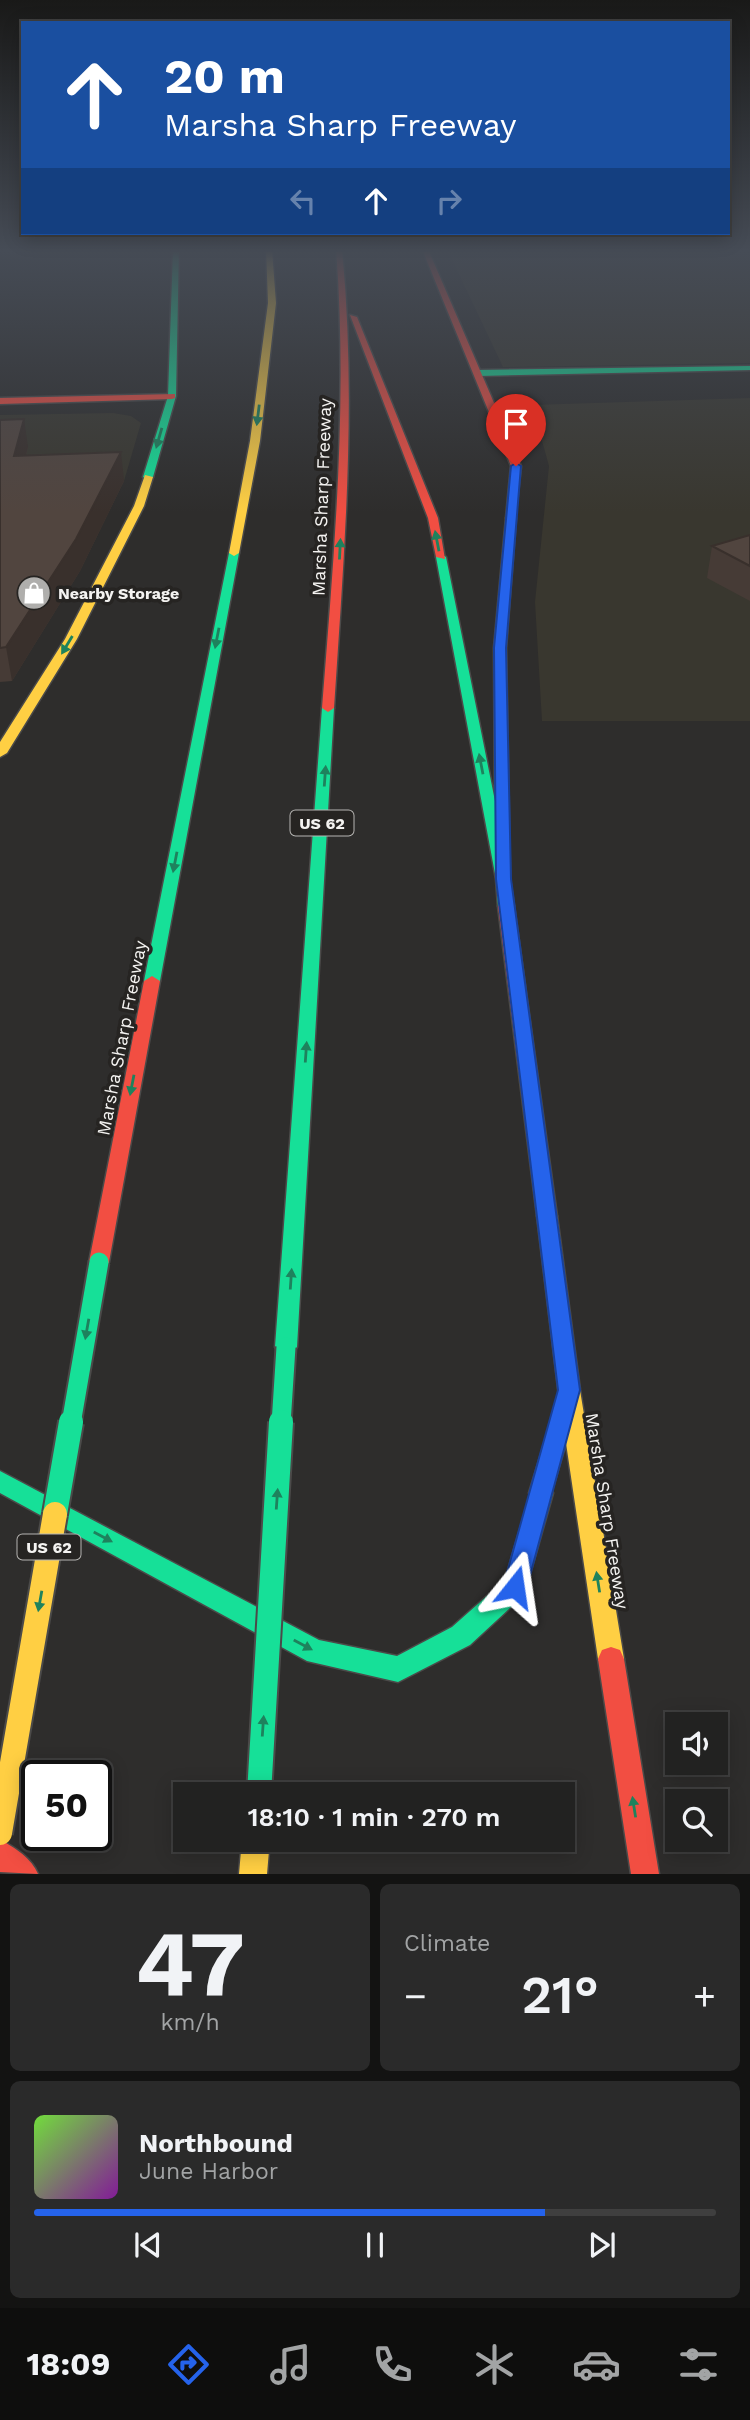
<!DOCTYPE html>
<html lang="en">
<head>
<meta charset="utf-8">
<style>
  :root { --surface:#222221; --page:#2a2a2a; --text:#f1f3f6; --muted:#a2a4a5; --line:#3f3f3f; --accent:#2563eb }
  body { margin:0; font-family:"Work Sans",sans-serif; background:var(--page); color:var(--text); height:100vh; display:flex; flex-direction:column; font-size:26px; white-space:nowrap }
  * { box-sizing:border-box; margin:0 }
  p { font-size:23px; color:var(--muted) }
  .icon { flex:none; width:38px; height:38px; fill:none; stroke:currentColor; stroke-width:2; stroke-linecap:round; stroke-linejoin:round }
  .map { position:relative; height:1874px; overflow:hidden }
  .panel { display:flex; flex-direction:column; gap:10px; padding:10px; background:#131312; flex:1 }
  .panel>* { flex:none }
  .banner { position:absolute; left:21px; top:21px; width:709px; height:214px; border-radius:0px; box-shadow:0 4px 18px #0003,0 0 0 2px var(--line); background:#1a4fa0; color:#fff; overflow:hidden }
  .buttons { position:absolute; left:665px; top:1712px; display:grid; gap:14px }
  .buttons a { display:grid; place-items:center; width:63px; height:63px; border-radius:0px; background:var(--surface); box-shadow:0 4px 18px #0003,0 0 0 2px var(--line); font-size:35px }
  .speed { position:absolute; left:21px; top:1760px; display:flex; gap:14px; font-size:35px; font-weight:700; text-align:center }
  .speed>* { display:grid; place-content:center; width:91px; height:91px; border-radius:50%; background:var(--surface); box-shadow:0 4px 18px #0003,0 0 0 2px var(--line); line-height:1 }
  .speed .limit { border:4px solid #111; border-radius:10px; background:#fff; color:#111 }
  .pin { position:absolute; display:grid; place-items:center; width:60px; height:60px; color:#fff; margin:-72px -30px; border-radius:50% 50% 50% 0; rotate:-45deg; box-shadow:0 0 7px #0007 }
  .pin .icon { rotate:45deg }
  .me { position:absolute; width:77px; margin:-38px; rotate:15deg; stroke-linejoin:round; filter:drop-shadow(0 0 5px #0008) }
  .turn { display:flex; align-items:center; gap:24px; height:147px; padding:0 28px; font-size:32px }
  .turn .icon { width:91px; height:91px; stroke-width:2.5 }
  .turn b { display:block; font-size:49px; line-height:60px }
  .lanes { display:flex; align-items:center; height:66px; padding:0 28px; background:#0003; justify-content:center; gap:35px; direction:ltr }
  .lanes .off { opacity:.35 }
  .big { font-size:52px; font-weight:600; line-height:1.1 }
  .panel .widget { flex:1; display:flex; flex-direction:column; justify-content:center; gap:10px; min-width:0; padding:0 24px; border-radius:10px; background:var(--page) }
  .panel .dial { align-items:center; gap:0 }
  .dial b { font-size:91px; line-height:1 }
  .song { display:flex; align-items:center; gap:21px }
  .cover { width:84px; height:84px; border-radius:10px; background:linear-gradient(135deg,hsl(100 70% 55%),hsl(290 70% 35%)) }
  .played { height:7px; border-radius:4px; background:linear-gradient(90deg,var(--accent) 75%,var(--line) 75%) }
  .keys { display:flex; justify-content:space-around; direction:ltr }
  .heat { display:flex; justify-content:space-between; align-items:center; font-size:38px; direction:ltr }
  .panel .tiles { flex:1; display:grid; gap:10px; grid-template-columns:1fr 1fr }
  .widget:last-child { grid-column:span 2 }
  .trip { position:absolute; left:173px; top:1782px; width:402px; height:70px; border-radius:0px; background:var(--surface); box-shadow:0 4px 18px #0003,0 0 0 2px var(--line); font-weight:600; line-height:70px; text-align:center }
  .tab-bar { display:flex; height:112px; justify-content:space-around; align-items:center; background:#0e0e0d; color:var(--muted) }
  .tab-bar .icon { width:49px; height:49px }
  .tab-bar .selected { color:var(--accent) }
  .tab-bar b { font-size:32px; color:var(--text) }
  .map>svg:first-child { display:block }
  .built { fill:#39372f }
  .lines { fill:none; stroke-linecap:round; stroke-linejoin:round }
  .fast-casing { stroke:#4b4a49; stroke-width:3 }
  .slow-casing { stroke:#4b4a49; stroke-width:3 }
  .jam-casing { stroke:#4b4a49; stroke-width:3 }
  .fast { fill:#16e098; fill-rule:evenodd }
  .slow { fill:#ffcf43; fill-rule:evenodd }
  .jam { fill:#f24e42; fill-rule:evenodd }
  .fast-bridge-far1-casing { stroke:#4b4a49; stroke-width:23; stroke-linecap:butt }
  .fast-bridge-casing { stroke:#4b4a49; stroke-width:28; stroke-linecap:butt }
  .slow-bridge-casing { stroke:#4b4a49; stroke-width:28; stroke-linecap:butt }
  .fast-bridge-far1 { stroke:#16e098; stroke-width:19 }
  .fast-bridge { stroke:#16e098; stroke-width:24 }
  .slow-bridge { stroke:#ffcf43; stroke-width:24 }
  .wall { fill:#463b36 }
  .shaded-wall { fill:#39302c }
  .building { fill:#51453f; stroke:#39302c; stroke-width:2 }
  .oneway { fill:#1e825d }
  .route { fill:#2563eb; stroke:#184099; stroke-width:2 }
  .labels { text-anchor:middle; stroke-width:7; stroke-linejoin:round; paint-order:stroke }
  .far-poi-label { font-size:16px; font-weight:bold; fill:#f4f3f1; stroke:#262422; text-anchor:start }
  .shield { fill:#262422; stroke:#b6b5b3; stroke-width:2 }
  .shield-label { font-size:16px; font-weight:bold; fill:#f4f3f1 }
  .street-label { font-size:18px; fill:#f4f3f1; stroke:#262422 }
</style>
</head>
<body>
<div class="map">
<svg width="750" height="1874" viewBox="0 0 750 1874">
  <rect width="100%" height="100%" fill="#2e2d2c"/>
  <path class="built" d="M 447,249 L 750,249 L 750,363 L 503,367 Z
    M 750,398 L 750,721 L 542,721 L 535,602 L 549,466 L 532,405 Z
    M 113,413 L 131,416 L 141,423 L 124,481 L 0,485 L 0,415 Z"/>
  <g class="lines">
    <g class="fast-casing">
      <path id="fast" d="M 173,249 L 179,249 L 176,396 L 153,477 L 148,480 L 143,477 L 168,396 Z
        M 750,366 L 750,370 L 478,376 L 474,373 L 478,370 Z
        M 511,515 L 516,518 L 506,648 L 510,879 L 514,906 L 506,911 L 498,906 L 496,879 L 436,557 L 441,554 L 446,557 L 495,801 L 494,648 L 506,518 Z
        M 234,550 L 239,553 L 160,981 L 152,986 L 144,981 L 229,553 Z
        M 328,704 L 334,708 L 297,1347 L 293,1353 L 286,1356 L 279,1353 L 275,1347 L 322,708 Z
        M 0,1471 L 319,1640 L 397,1656 L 452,1627 L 505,1580 L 533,1486 L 541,1483 L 549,1486 L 553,1493 L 524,1595 L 470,1645 L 398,1682 L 307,1661 L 0,1493 Z"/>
    </g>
    <g class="slow-casing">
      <path id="slow" d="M 266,249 L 272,249 L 276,303 L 260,441 L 239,553 L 234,556 L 229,553 L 250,441 L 268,303 Z
        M 145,475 L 153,477 L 144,506 L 77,639 L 7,753 L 0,757 L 0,742 L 65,639 L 134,506 Z
        M 547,1209 L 554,1211 L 557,1216 L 580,1390 L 624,1659 L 620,1668 L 611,1671 L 602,1668 L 598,1659 L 566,1443 L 549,1500 L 541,1503 L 533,1500 L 529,1493 L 559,1396 L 537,1216 L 540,1211 Z
        M 242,1839 L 270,1839 L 267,1874 L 239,1874 Z"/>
    </g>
    <g class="jam-casing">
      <path id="jam" d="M 336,249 L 342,249 C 357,403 344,555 334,708 L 328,712 L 322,708 C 334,555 348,403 336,249 Z
        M 422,249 L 428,249 L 521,466 L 515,520 L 506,518 L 511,466 Z
        M 350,315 L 357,317 L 438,518 L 445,559 L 436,557 L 428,518 Z
        M 175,394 L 175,398 L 172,399 L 0,404 L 0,398 Z
        M 506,901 L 514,906 L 557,1216 L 554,1221 L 547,1223 L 540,1221 L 537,1216 L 498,906 Z
        M 152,976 L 160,981 L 109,1262 L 106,1268 L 99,1270 L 92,1268 L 89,1262 L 144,981 Z
        M 611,1647 L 620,1650 L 624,1659 L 659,1874 L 631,1874 L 598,1659 L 602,1650 Z
        M 0,1840 C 15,1847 32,1859 38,1874 L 0,1872 Z"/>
    </g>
    <use href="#fast" class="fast"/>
    <use href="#slow" class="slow"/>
    <use href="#jam" class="jam"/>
    <g class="fast-bridge-far1-casing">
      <path id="fast-bridge-far1" d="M 71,1424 L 99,1262
        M 281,1424 L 286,1347"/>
    </g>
    <g class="fast-bridge-casing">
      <path id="fast-bridge" d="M 55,1514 L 71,1422
        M 259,1794 L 281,1422"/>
    </g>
    <g class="slow-bridge-casing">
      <path id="slow-bridge" d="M 0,1833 L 55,1514"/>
    </g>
    <use href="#fast-bridge-far1" class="fast-bridge-far1"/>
    <use href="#fast-bridge" class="fast-bridge"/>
    <use href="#slow-bridge" class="slow-bridge"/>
  </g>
  <path class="wall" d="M 0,420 L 28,447 L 26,455 L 124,481 L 80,571 L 12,681 L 0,682 Z
    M 750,535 L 750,601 L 707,578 L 712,546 Z"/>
  <path class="shaded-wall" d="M 24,419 L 28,447 L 18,485 L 14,456 Z
    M 121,452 L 124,481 L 80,571 L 12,681 L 6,647 Z"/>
  <path class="building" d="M 24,419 L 14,456 L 121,452 L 76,539 L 6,647 L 0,648 L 0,420 Z
    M 750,535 L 750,566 L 712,546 Z"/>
  <defs><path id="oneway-solid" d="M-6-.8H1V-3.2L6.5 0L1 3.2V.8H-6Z" transform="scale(1.75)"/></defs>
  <g class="oneway">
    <use href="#oneway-solid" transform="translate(258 415) rotate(97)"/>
    <use href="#oneway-solid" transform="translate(159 438) rotate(106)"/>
    <use href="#oneway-solid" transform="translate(437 541) rotate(-101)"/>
    <use href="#oneway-solid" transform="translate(340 549) rotate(-87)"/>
    <use href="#oneway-solid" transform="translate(217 638) rotate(101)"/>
    <use href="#oneway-solid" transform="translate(67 645) rotate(121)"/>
    <use href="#oneway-solid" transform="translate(481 764) rotate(-101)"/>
    <use href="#oneway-solid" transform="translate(325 776) rotate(-86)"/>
    <use href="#oneway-solid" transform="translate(175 862) rotate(101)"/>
    <use href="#oneway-solid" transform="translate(306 1052) rotate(-86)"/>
    <use href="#oneway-solid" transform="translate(132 1085) rotate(101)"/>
    <use href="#oneway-solid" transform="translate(291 1279) rotate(-86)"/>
    <use href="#oneway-solid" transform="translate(87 1329) rotate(100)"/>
    <use href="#oneway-solid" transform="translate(277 1499) rotate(-86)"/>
    <use href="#oneway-solid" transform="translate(103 1537) rotate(28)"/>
    <use href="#oneway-solid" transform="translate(598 1582) rotate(-99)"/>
    <use href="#oneway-solid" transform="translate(40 1601) rotate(100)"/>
    <use href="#oneway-solid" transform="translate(303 1645) rotate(28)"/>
    <use href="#oneway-solid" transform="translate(263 1726) rotate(-86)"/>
    <use href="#oneway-solid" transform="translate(634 1807) rotate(-99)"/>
  </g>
  <linearGradient id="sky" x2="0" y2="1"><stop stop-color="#191918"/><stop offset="0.49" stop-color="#464c56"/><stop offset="1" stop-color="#464c56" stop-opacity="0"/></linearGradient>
  <rect width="750" height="512" fill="url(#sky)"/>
  <path class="route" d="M 516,463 L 521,466 L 506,648 L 511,879 L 580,1390 L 527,1587 L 524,1595 L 515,1599 L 506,1595 L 503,1587 L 558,1390 L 496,879 L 494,648 L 511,466 Z"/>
  <defs>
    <g id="shop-disc" transform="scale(1.75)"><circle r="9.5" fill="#afaeac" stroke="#262422"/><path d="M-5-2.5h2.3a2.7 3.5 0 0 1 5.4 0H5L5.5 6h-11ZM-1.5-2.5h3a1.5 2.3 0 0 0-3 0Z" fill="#fff"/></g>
  </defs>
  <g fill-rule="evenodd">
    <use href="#shop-disc" x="34" y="593"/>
  </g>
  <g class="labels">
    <g class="far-poi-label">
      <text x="58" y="599">Nearby Storage</text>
    </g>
    <g class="shield">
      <rect x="290.5" y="810.5" width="63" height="25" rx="5"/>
      <rect x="17.5" y="1534.5" width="63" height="25" rx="5"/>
    </g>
    <g class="shield-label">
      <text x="322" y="829">US 62</text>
      <text x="49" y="1553">US 62</text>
    </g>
    <g class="street-label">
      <text transform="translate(322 497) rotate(-88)" y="6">Marsha Sharp Freeway</text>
      <text transform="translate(122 1038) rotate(-79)" y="6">Marsha Sharp Freeway</text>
      <text transform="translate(607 1511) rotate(81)" y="6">Marsha Sharp Freeway</text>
    </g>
  </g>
</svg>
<div class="buttons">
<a><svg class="icon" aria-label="sound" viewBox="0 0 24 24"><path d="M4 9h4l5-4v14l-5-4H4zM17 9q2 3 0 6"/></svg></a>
<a><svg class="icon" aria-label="search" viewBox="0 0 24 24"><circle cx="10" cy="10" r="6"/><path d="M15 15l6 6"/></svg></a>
</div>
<div class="speed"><div class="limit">50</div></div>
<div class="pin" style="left:516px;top:466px;background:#d93025"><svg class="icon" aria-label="arrive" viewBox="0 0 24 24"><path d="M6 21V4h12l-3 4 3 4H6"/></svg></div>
<svg class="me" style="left:515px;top:1587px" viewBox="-20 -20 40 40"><path d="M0-17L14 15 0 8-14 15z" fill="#2563eb" stroke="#fff" stroke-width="4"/></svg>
<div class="trip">18:10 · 1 min · 270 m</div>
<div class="banner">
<div class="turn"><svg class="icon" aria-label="ahead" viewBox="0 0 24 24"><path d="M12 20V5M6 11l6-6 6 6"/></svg><div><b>20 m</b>Marsha Sharp Freeway</div></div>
<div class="lanes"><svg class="icon off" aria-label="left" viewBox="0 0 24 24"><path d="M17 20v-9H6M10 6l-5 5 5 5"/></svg><svg class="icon" aria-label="ahead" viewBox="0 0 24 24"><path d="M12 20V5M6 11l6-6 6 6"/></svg><svg class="icon off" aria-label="right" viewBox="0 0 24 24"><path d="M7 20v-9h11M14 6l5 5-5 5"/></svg></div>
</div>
</div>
<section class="panel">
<div class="tiles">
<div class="widget dial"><b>47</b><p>km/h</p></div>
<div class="widget"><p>Climate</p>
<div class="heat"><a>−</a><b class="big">21°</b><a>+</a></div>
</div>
<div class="widget">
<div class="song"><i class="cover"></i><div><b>Northbound</b><p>June Harbor</p></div></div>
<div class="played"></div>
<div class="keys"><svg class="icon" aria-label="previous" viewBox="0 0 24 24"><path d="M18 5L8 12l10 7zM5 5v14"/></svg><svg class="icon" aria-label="pause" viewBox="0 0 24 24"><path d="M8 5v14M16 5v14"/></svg><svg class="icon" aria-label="next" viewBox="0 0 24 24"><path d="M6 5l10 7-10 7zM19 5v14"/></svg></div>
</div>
</div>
</section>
<nav class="tab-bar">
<b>18:09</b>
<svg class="icon selected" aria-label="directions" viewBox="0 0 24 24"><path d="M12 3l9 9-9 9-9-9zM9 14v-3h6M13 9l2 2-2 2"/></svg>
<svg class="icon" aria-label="music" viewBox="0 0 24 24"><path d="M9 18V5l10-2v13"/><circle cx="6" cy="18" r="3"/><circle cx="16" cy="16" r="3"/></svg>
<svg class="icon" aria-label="phone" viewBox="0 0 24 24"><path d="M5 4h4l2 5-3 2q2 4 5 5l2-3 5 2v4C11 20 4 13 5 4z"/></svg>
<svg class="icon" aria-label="climate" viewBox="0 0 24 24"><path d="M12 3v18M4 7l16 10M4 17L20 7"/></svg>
<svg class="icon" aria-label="car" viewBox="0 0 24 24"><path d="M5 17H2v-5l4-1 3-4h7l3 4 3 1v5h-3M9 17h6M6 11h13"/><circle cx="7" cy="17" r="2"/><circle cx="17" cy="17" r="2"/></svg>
<svg class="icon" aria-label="filters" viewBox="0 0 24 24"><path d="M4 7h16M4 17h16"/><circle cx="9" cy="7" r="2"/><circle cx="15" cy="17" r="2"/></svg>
</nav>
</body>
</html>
